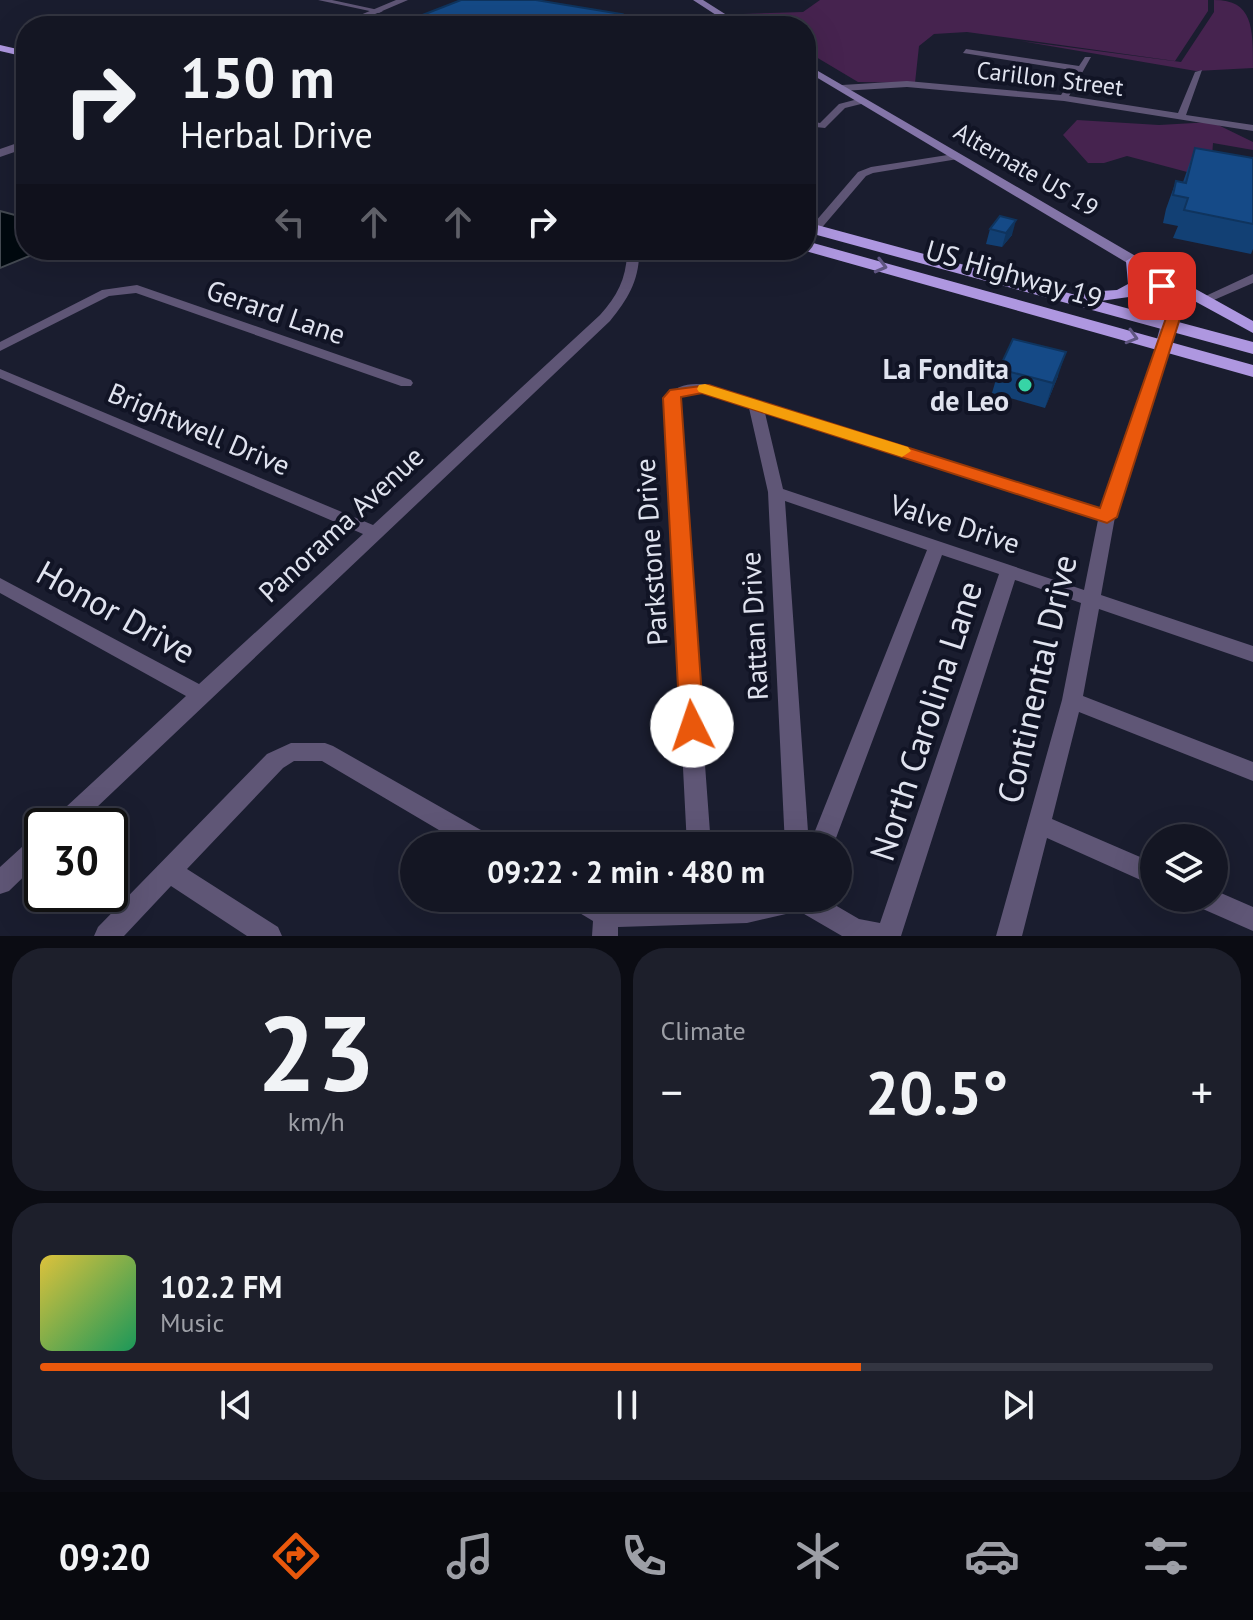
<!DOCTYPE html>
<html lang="en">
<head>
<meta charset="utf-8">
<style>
  :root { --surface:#141623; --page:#1d1f2b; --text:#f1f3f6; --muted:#9d9fa6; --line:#333541; --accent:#ea580c }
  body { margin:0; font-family:"PT Sans",sans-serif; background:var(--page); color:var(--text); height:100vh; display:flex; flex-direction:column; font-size:30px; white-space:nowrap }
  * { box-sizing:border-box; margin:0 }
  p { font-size:26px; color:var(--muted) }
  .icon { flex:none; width:44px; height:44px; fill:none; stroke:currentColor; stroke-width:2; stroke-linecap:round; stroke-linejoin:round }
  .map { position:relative; height:936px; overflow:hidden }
  .side { display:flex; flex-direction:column; gap:12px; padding:12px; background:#0b0c13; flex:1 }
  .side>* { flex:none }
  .banner { position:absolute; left:16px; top:16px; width:800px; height:244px; border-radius:32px; box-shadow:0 8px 32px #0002,0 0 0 2px var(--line); background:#141623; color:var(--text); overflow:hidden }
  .controls { position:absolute; left:1140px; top:824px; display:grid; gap:16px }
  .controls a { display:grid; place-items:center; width:88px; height:88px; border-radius:50%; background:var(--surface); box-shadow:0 8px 32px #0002,0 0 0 2px var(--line); font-size:40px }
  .speed { position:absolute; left:24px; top:808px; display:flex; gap:16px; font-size:40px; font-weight:700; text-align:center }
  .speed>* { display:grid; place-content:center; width:104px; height:104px; border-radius:50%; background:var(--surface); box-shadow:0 8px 32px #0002,0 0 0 2px var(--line); line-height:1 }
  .speed .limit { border:4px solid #111; border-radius:12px; background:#fff; color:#111 }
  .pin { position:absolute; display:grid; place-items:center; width:68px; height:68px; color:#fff; margin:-34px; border-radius:16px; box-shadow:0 4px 12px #0006 }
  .me { position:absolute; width:88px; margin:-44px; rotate:356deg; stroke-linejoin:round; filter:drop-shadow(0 0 6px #0008) }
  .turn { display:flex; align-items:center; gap:28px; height:168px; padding:0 32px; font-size:36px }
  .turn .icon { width:104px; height:104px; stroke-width:2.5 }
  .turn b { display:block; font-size:56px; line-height:68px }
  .lanes { display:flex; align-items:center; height:76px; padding:0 32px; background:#0003; justify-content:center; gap:40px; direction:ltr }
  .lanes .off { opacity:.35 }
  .big { font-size:60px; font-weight:800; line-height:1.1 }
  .side .tile { flex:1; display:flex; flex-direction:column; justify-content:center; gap:12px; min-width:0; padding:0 28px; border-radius:32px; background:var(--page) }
  .side .dial { align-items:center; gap:0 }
  .dial b { font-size:104px; line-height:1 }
  .song { display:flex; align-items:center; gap:24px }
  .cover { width:96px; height:96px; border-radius:12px; background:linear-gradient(135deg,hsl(50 70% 55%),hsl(150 70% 35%)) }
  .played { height:8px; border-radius:4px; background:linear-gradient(90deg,var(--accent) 70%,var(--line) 70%) }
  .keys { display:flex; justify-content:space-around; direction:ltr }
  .heat { display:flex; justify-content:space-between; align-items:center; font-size:44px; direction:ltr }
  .side .tiles { flex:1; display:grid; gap:12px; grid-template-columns:1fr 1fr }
  .tile:last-child { grid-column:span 2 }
  .trip { position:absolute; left:400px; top:832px; width:452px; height:80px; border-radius:40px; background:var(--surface); box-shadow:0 8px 32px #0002,0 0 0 2px var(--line); font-weight:800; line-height:80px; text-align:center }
  .tab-bar { display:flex; height:128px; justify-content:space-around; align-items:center; background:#08090e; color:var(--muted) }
  .tab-bar .icon { width:56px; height:56px }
  .tab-bar .active { color:var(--accent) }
  .tab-bar b { font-size:36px; color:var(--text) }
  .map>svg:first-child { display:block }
  .green { fill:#46234f }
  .water { fill:#01090f; stroke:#444a52; stroke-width:2 }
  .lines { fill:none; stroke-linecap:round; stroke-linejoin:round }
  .minor { fill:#5f5676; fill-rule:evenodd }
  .tertiary { fill:#5f5676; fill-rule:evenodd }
  .secondary { fill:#8475a8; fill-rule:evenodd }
  .trunk { fill:#ae97e0; fill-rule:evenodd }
  .wall { fill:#124074 }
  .shaded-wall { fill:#0f345e }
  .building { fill:#154a87; stroke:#0f345e; stroke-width:2 }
  .oneway { stroke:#605682 }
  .route { fill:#ea580c; stroke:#983908; stroke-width:2 }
  .slow { fill:#f59e0b }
  .poi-dot { fill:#37d4a6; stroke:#111425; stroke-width:3 }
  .labels { text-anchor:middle; stroke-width:8; stroke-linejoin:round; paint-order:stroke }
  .far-street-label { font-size:24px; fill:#e0e3ef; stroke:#111425 }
  .street-label { font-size:28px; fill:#e0e3ef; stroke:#111425 }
  .poi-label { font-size:28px; font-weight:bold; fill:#e0e3ef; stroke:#111425; text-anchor:end }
  .near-street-label { font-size:34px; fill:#e0e3ef; stroke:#111425 }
</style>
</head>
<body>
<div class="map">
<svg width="1253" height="936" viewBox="0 0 1253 936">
  <rect width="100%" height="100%" fill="#1a1d2f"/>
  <path class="green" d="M 820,0 L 1208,0 L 1208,11 L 1175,61 L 967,32 L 934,34 L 919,46 L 915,83 L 858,82 L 806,51 L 806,26 L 763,26 L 743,14 L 803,12 Z
    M 1214,0 C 1253,0 1253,27 1253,68 L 1196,71 L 1021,41 L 1181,62 L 1214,12 Z
    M 1077,120 L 1159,125 L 1212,122 L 1253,142 L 1253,150 L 1213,143 L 1211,170 L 1191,173 L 1127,156 L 1104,163 L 1088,163 L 1063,135 Z"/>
  <path class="water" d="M 0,211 L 26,218 L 26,250 L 44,250 L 0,268 Z"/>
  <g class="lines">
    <path class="minor" d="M 318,0 L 332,0 L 383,11 L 379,13 Z
      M 966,49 L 1079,66 L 1085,57 L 1091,57 L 1069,96 L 1178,113 L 1195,72 L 1202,70 L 1186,115 L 1253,125 L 1253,131 L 1064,101 L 907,87 L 842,91 L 838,88 L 842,85 L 907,81 L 1061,95 L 1077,71 L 963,53 Z
      M 862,98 L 866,101 L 865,103 L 845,108 L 825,128 L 806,126 L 806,120 L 820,123 L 839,104 Z
      M 954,154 L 959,157 L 958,159 L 873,173 L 866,176 L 819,231 L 809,229 L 858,172 L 871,167 Z
      M 627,250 L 639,250 C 640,279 628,299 610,321 L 77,826 L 50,826 L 53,819 L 186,696 L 0,593 L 0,578 L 199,684 L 363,534 L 0,378 L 0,369 L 373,525 L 600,315 C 618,295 627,277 627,250 Z
      M 1253,274 L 1253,283 L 1207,303 L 1203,304 L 1197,300 Z
      M 137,285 L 411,380 L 413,383 L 411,386 L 401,386 L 136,293 L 109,296 L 0,351 L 0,342 L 102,290 Z
      M 1164,342 L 1171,346 L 1115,517 L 1101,595 L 1253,646 L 1253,662 L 1099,609 L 1083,696 L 1253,762 L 1253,781 L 1079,712 L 1052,819 L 1154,863 L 1154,886 L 1047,838 L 1022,936 L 996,936 L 1062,700 L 1081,603 L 1015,580 L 901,936 L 842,936 L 799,911 L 747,923 L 618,927 L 618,936 L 592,936 L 593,921 L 568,906 L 565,898 L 600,898 L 609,903 L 823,898 L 859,919 L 880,923 L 999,574 L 942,555 L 833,846 L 809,846 L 927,550 L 785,501 L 809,846 L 785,846 L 768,492 L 749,408 C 727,401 699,384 678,399 L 711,846 L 687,846 L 664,398 C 676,385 691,382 708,385 L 1101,509 L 1157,346 ZM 765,413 L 1098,520 L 1084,590 L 783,489 Z
      M 291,743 L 325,743 L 333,746 L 495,838 L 499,846 L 466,846 L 322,761 L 294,761 L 283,768 L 187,869 L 278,927 L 282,936 L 247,936 L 171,886 L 124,936 L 94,936 L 98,927 L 267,754 Z
      M 42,833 L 42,859 L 9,891 L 0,894 L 0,867 L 34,836 Z
      M 1214,890 L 1253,907 L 1253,931 L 1196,906 L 1193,898 L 1214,898 Z"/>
    <path class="tertiary" d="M 396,0 L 408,0 L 347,26 L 334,26 Z
      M 26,140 L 26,148 L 0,157 L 0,149 Z"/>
    <path class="secondary" d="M 693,0 L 703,0 L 744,26 L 733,26 Z
      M 806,64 L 1139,258 L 1168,283 L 1182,306 L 1170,350 L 1164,351 L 1155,346 L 1166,306 L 1156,289 L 1129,264 L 806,71 Z"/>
    <path class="trunk" d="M 0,45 L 26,51 L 26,57 L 0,51 Z
      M 806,222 L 1083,297 L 1085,292 L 1117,290 L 1128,284 L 1126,261 L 1134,256 L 1140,258 L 1253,321 L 1253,333 L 1145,274 L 1148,283 L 1129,297 L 1100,301 L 1253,342 L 1253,354 L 806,232 Z
      M 806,241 L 1253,365 L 1253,377 L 802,250 L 806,250 Z"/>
  </g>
  <path class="wall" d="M 621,14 L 621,26 L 421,26 L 420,16 Z
    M 1195,148 L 1253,158 L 1253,249 L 1251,254 L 1173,238 L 1178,226 L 1163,223 L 1166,209 L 1176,181 L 1183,182 Z
    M 990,229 L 1012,235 L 1002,247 L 986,244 Z
    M 999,369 L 1058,376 L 1045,408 L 992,393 Z"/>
  <path class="shaded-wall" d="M 621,14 L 621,26 L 596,26 Z
    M 1016,220 L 1012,235 L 1002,247 L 1006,233 Z
    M 1066,352 L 1058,376 L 1045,408 L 1053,383 Z"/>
  <path class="building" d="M 461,0 L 536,0 L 621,14 L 596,26 L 477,26 L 420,16 Z
    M 1195,148 L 1253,158 L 1253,224 L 1184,210 L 1188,198 L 1173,195 L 1176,181 L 1186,183 Z
    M 1000,216 L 1016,220 L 1006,233 L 990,229 Z
    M 1013,339 L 1066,352 L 1053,383 L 999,369 Z"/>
  <defs><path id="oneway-chevron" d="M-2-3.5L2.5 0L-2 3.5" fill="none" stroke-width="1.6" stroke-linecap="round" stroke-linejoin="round" transform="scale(2)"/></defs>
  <g class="oneway">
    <use href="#oneway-chevron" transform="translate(881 266) rotate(15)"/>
    <use href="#oneway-chevron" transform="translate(1132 337) rotate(16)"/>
  </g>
  <path class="route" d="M 1162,282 L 1167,283 L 1182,306 L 1181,315 L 1117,517 L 1107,523 L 702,393 L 681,397 L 704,726 L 700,733 L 692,736 L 683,733 L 680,726 L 663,398 L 670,390 L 709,385 L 1100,508 L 1167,315 L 1167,306 L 1155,286 Z"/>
  <path class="slow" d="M 705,384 L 908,447 L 911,451 L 902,457 L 896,455 L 699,392 L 697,389 L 699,385 Z"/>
  <circle class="poi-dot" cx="1025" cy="385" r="8"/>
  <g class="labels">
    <g class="far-street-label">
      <text transform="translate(1050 79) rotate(7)" y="8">Carillon Street</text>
      <text transform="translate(1026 170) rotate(30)" y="8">Alternate US 19</text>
    </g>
    <g class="street-label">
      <text transform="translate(1014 274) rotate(16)" y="10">US Highway 19</text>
      <text transform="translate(276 312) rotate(19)" y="10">Gerard Lane</text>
      <text transform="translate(199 429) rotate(23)" y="10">Brightwell Drive</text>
      <text transform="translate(341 524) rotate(-43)" y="10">Panorama Avenue</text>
      <text transform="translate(955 524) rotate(18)" y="10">Valve Drive</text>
      <text transform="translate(651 552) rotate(-94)" y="10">Parkstone Drive</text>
      <text transform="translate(754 626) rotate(-93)" y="10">Rattan Drive</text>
    </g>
    <g class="poi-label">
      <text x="1009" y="379">La Fondita<tspan x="1009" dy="32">de Leo</tspan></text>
    </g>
    <g class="near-street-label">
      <text transform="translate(116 612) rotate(29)" y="12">Honor Drive</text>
      <text transform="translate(1037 679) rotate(-77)" y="12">Continental Drive</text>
      <text transform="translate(926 721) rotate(-72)" y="12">North Carolina Lane</text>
    </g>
  </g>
</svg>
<div class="controls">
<a><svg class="icon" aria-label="layers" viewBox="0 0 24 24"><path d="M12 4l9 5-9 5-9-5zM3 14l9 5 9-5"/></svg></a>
</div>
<div class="speed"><div class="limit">30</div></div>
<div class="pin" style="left:1162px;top:286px;background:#d93025"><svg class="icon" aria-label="arrive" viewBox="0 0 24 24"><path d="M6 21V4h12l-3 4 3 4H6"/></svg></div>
<svg class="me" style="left:692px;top:726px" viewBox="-20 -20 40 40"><circle r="19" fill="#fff"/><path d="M0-13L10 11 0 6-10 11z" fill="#ea580c"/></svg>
<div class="trip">09:22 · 2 min · 480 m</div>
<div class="banner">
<div class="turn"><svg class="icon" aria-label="right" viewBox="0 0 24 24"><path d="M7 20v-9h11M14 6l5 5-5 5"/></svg><div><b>150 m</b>Herbal Drive</div></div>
<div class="lanes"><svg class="icon off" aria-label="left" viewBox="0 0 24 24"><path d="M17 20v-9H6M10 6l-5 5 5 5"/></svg><svg class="icon off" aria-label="ahead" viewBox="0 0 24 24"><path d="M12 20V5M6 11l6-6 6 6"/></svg><svg class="icon off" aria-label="ahead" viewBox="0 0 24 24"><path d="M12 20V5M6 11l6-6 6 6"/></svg><svg class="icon" aria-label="right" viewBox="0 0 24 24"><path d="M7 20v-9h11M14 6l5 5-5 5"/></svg></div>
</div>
</div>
<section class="side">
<div class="tiles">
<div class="tile dial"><b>23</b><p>km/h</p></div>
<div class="tile"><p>Climate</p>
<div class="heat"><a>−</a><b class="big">20.5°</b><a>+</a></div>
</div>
<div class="tile">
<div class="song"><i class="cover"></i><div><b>102.2 FM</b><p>Music</p></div></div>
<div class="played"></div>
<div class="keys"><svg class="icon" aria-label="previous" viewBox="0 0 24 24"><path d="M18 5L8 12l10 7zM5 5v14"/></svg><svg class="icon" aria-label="pause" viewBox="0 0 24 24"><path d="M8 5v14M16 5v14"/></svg><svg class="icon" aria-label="next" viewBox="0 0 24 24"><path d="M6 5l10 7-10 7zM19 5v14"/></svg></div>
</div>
</div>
</section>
<nav class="tab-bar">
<b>09:20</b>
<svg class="icon active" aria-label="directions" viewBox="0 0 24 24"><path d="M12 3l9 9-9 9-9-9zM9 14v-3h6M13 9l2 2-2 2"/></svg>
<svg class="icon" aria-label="music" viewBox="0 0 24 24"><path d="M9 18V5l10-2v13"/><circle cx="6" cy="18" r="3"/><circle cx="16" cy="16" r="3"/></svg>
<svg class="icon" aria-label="phone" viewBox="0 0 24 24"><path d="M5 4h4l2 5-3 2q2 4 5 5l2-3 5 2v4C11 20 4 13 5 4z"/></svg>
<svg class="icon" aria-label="climate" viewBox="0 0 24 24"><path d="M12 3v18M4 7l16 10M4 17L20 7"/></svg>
<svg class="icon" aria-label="car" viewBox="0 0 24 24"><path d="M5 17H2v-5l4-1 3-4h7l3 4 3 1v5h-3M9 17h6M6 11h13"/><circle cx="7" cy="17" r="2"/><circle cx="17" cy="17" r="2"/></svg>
<svg class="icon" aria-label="filters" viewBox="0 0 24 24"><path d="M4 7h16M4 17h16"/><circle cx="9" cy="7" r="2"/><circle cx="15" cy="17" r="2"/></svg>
</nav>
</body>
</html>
